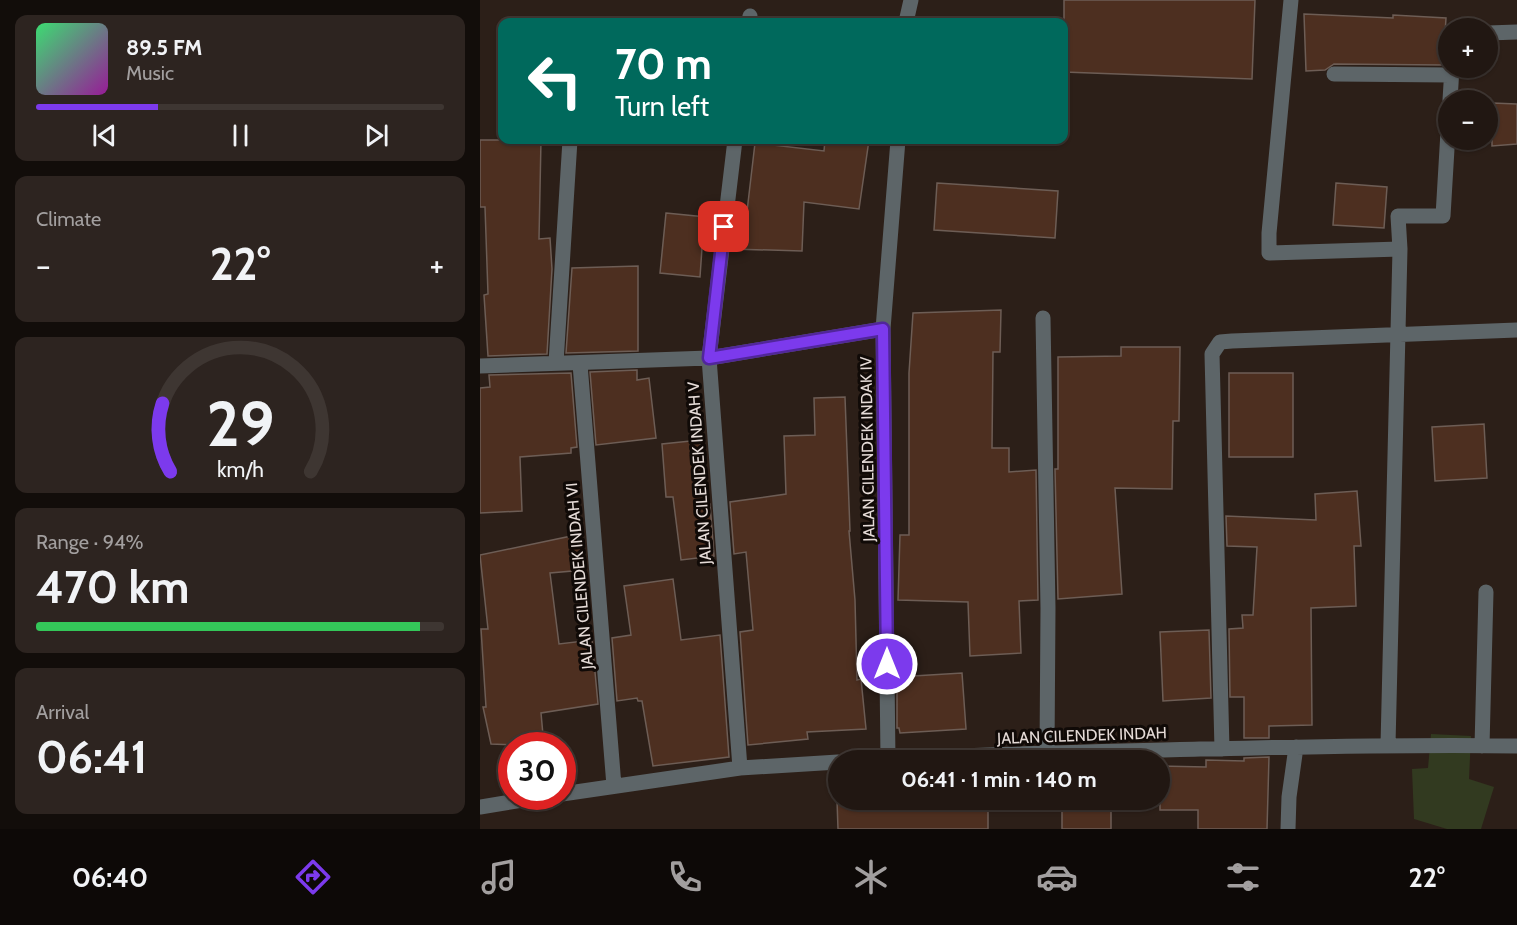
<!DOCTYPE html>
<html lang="en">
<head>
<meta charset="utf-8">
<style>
  :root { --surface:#211712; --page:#2d2420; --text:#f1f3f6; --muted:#a29f9f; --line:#3e3632; --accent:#7c3aed }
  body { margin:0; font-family:Cabin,sans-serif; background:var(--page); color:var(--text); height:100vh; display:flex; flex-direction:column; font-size:22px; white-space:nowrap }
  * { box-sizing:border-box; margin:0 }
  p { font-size:20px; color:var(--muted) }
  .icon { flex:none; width:33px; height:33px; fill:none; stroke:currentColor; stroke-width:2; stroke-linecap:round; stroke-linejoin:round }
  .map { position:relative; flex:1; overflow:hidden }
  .drawer { display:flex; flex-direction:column; gap:15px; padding:15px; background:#120d0a; width:480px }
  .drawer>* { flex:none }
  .guide { position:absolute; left:18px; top:18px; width:570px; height:126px; border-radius:12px; box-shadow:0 2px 4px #0004,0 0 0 2px var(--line); background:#00695c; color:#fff; overflow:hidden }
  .buttons { position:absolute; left:958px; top:18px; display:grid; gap:12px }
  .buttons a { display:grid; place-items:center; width:60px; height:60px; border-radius:50%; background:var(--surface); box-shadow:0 2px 4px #0004,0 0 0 2px var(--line); font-size:30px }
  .speed { position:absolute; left:18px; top:732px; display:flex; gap:12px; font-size:30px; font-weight:700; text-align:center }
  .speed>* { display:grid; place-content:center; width:78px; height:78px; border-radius:50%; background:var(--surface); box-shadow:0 2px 4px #0004,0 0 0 2px var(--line); line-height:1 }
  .speed .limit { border:9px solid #d22; background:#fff; color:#111 }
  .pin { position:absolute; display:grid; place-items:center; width:51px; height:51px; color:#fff; margin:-26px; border-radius:12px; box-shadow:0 3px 9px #0006 }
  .me { position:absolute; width:66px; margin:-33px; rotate:0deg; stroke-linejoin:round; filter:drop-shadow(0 0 4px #0008) }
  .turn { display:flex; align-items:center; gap:21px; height:126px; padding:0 18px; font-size:27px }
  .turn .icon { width:78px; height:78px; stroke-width:2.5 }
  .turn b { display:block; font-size:42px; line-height:51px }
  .big { font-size:45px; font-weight:800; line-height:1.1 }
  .drawer .widget { flex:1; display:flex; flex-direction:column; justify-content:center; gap:9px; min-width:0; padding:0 21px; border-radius:12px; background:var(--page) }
  .drawer .dial { align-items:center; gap:0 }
  .dial svg { height:156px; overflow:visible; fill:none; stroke:var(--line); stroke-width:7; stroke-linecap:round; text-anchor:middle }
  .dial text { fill:var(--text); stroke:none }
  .song { display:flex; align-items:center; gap:18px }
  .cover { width:72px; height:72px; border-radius:9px; background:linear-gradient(135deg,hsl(140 70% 55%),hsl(300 70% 35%)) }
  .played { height:6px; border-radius:3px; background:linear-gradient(90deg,var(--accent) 30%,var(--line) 30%) }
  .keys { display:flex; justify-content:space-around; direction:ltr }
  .heat { display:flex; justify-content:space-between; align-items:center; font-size:33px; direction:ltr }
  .charge { height:9px; border-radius:4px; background:linear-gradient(90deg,#34c759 94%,var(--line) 0) }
  .trip { position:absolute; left:348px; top:750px; width:342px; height:60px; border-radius:30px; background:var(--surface); box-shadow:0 2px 4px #0004,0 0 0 2px var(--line); font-weight:800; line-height:60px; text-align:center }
  .menu { display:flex; height:96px; justify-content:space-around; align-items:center; background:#0d0907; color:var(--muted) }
  .menu .icon { width:42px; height:42px }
  .menu .selected { color:var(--accent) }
  .menu b { font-size:27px; color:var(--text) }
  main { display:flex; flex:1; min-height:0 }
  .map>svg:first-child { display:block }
  .green { fill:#323a20 }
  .building { fill:#4d2f20; stroke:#6d5d55; stroke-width:1.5 }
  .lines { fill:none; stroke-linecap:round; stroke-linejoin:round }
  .minor { stroke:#5d6568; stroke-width:15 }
  .route-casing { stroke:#51269a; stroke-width:15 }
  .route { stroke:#7c3aed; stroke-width:10 }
  .labels { text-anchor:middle; stroke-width:6; stroke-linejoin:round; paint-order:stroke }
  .street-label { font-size:16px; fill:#e5dbd7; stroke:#100a07 }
</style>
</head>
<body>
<main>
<section class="drawer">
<div class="widget">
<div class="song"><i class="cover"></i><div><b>89.5 FM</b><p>Music</p></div></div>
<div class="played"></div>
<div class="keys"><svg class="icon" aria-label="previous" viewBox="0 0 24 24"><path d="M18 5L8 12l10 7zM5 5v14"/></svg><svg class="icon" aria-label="pause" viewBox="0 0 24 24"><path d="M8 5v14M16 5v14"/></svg><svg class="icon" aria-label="next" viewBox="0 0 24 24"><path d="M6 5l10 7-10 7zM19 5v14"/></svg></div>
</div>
<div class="widget"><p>Climate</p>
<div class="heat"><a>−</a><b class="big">22°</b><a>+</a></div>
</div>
<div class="widget dial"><svg viewBox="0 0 100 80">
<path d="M14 69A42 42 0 1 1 86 69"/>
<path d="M14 69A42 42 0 0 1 10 34" stroke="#7c3aed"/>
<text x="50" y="56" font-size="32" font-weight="700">29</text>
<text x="50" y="72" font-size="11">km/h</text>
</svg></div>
<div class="widget"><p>Range · 94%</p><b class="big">470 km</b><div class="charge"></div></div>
<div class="widget"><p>Arrival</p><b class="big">06:41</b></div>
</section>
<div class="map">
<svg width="1037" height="829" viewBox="0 0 1037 829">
  <rect width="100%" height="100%" fill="#2c1f18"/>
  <path class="green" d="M 951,734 L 991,736 L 989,779 L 1014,787 L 1001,829 L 967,829 L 934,819 L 932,769 L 948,768 Z"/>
  <path class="building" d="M 584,0 L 775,0 L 772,79 L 584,72 Z
    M 824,14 L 913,18 L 913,15 L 966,18 L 963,65 L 854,64 L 845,70 L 826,71 Z
    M 1012,103 L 1037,104 L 1037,144 L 1012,146 Z
    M 0,140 L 61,140 L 59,239 L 70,238 L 72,269 L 67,354 L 8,356 L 4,295 L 8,294 L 5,207 L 0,207 Z
    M 345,140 L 389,140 L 379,209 L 324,202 L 322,251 L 252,249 L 255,219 L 266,220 L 275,143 L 344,151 Z
    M 457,183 L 578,191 L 575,238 L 454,230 Z
    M 856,183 L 907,187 L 904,228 L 853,225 Z
    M 186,213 L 236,218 L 232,248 L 222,248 L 220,277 L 180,273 Z
    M 158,266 L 158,351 L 86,353 L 92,268 Z
    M 521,310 L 520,352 L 513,352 L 512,448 L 529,448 L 529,472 L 556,470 L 558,600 L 539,601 L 541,653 L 490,656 L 488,602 L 418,600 L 420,535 L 429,535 L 429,373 L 433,313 Z
    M 641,347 L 700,347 L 699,421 L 693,421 L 692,489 L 635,488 L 642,594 L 578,599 L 575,469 L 578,469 L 578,357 L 641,356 Z
    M 157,370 L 157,380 L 169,378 L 176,438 L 116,445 L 110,372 Z
    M 91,373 L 97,447 L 91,448 L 91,453 L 40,457 L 42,511 L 0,513 L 0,388 L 10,387 L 9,375 Z
    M 749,373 L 813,373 L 813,457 L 749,457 Z
    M 365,397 L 370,531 L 369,531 L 375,600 L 377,680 L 381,679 L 386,729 L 327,732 L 328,739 L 268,745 L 260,632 L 273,630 L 266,552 L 254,554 L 250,502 L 306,494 L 304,436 L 335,435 L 334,398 Z
    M 1004,424 L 1007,478 L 955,481 L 952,427 Z
    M 220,440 L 225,503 L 230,504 L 234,556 L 201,560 L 193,497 L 186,497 L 182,444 Z
    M 877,491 L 881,546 L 874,546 L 876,606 L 831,608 L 832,725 L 789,726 L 789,738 L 764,738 L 764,697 L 750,697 L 749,629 L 763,628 L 762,615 L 773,615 L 777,547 L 747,546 L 746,516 L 836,520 L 835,494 Z
    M 101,534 L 104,570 L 70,573 L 79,644 L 112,640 L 118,704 L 61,713 L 64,746 L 11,744 L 3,707 L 6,707 L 1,629 L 8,629 L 0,555 Z
    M 193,579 L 201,640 L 240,635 L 249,757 L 173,766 L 162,701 L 158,701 L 157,698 L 137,701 L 132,638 L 151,635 L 144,586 Z
    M 729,630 L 731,698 L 683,701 L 680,632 Z
    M 482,673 L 486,729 L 420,733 L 419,728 L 417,728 L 417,677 Z
    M 789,757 L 787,829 L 718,829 L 718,810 L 680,810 L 680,766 L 726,767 L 726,760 L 764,761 L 764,758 Z
    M 357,800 L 508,800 L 508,829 L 358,829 Z
    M 582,800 L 631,800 L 631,829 L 582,829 Z"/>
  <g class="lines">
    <path class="minor" d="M 811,0 L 789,233 L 789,253 L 920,249
      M 269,22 L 270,16
      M 426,22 L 431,0
      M 1008,33 L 1037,32
      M 854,74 L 971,75
      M 970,100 L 972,68
      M 255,140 L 229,358 L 260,768
      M 563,318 L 568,608 L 567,753
      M 76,363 L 90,140
      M 100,364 L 134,786
      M 0,366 L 229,358 L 403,329
      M 908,745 L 920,249 L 918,216 L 963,216 L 969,115
      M 1002,746 L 1006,592
      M 742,749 L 732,354 L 740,342 L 752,341 L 1037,330
      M 408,759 L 403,329 L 418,140
      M 389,760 C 499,754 610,752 720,749 C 826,747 931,744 1037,746
      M 82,794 L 260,768 L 358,762
      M 0,807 L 67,796
      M 808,829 L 809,797 L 816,747"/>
  </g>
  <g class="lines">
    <g class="route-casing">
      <path id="route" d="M 244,227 L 229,358 L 403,329 L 407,664"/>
    </g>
    <use href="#route" class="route"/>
  </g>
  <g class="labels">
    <g class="street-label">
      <text transform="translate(387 449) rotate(-91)" y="6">JALAN CILENDEK INDAK IV</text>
      <text transform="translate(219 473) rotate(-94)" y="6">JALAN CILENDEK INDAH V</text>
      <text transform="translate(99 576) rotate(-95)" y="6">JALAN CILENDEK INDAH VI</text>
      <text transform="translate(602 735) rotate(-2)" y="6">JALAN CILENDEK INDAH</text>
    </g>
  </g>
</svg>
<div class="buttons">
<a>+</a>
<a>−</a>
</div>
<div class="speed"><div class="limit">30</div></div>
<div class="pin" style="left:244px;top:227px;background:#d93025"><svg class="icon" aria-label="arrive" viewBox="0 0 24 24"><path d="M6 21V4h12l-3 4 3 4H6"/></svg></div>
<svg class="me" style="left:407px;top:664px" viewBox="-20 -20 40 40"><circle r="17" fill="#7c3aed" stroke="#fff" stroke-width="3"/><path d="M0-11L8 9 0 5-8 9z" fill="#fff"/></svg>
<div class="trip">06:41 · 1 min · 140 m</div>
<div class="guide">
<div class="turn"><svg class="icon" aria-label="left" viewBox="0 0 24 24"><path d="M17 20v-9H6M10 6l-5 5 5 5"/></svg><div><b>70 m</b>Turn left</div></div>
</div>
</div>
</main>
<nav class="menu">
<b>06:40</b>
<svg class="icon selected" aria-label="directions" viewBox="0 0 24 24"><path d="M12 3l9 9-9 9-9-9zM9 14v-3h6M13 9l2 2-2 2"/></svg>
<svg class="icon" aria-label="music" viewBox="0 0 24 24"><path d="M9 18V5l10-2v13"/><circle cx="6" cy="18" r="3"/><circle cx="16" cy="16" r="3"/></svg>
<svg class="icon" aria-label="phone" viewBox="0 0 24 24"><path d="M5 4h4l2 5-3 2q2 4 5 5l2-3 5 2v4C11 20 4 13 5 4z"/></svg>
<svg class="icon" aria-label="climate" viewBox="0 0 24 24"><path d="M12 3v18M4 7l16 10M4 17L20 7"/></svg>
<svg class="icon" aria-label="car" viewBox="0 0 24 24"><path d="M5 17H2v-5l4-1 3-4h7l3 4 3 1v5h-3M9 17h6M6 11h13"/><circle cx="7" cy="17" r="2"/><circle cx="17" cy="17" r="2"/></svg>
<svg class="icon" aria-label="filters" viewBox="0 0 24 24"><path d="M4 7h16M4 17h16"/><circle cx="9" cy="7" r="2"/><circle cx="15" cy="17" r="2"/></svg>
<b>22°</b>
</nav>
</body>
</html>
